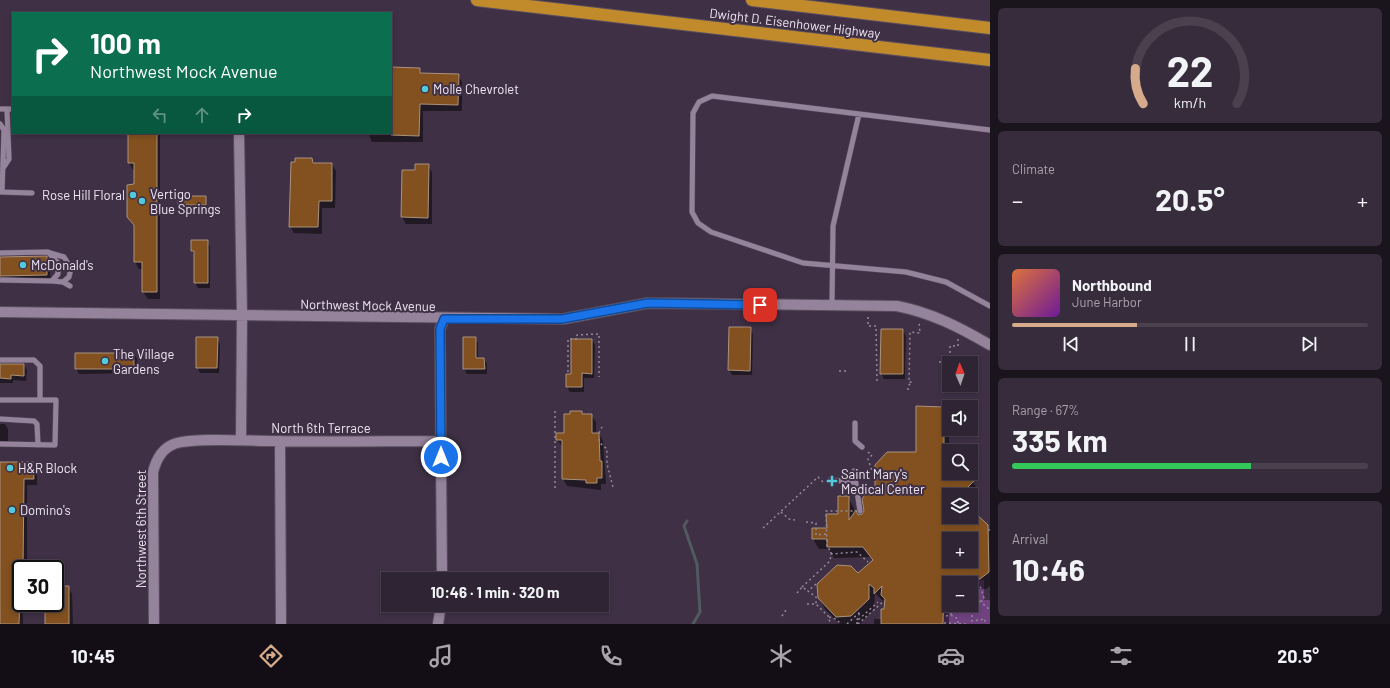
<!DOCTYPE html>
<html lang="en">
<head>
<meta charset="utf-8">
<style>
  :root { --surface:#2f2434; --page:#372c3c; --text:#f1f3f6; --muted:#a7a4ac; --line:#4a414f; --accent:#d6ab8b }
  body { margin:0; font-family:Barlow,sans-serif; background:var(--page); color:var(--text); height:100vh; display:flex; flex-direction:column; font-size:15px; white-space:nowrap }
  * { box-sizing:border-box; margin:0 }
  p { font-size:13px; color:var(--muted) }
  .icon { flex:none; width:22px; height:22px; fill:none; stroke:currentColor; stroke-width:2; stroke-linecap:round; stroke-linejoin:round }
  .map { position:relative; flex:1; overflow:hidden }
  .drawer { display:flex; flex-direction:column; gap:8px; padding:8px; background:#1a141d; width:400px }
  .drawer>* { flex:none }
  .hud { position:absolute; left:12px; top:12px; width:380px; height:122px; border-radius:0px; box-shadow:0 2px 6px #0003,0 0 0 1px var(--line); background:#0b6e4f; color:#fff; overflow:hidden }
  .needle { width:26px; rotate:358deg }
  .fabs { position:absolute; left:942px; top:356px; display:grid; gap:8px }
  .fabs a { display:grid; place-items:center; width:36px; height:36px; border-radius:0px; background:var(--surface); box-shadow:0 2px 6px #0003,0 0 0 1px var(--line); font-size:20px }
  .speed { position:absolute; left:12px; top:560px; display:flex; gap:8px; font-size:20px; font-weight:700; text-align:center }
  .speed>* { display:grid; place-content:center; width:52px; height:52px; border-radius:50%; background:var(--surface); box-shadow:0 2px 6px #0003,0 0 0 1px var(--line); line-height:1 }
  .speed .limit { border:2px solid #111; border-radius:6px; background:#fff; color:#111 }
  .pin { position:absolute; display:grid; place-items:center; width:34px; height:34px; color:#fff; margin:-17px; border-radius:8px; box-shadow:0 2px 6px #0006 }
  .me { position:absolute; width:44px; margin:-22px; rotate:0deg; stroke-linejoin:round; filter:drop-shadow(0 0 3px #0008) }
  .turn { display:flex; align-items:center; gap:14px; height:84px; padding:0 12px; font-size:18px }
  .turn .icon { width:52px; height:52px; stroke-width:2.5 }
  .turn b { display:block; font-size:28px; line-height:34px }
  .lanes { display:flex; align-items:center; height:38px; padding:0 12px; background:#0003; justify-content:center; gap:20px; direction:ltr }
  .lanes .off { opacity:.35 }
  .big { font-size:30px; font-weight:700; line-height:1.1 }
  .drawer .card { flex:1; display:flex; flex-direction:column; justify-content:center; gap:6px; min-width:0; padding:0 14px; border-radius:6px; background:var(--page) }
  .drawer .dial { align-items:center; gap:0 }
  .dial svg { height:104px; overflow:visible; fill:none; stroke:var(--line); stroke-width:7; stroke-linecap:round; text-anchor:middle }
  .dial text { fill:var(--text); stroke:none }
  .song { display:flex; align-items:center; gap:12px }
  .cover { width:48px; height:48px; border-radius:6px; background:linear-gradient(135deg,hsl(20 70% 55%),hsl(280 70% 35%)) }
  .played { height:4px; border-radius:2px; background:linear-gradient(90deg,var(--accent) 35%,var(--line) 35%) }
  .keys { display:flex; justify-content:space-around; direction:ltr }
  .heat { display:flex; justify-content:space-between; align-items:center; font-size:22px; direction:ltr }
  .charge { height:6px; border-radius:3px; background:linear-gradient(90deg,#34c759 67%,var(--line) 0) }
  .trip { position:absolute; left:381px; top:572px; width:228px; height:40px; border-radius:0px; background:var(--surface); box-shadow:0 2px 6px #0003,0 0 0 1px var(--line); font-weight:700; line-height:40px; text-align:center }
  .menu { display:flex; height:64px; justify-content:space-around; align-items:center; background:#130e15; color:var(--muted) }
  .menu .icon { width:28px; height:28px }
  .menu .current { color:var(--accent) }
  .menu b { font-size:18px; color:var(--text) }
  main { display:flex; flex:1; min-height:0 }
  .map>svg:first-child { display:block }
  .green { fill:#704280; fill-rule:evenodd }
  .shadow { fill:#0007; fill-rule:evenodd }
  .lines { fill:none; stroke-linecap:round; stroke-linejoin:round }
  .stream { stroke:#515a60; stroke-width:3 }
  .building { fill:#83511f; stroke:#aa927e; fill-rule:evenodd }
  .lane-casing { stroke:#5a4e5f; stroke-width:6 }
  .street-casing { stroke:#5a4e5f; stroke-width:12 }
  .highway-casing { stroke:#5a4e5f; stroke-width:14 }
  .path { stroke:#948899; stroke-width:1.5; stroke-dasharray:2 3; stroke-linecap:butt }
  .lane { stroke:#95839b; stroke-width:5 }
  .street { stroke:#95839b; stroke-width:10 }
  .highway { stroke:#c18b2c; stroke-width:12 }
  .route-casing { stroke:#114b97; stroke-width:10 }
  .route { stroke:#1a73e8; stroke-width:7 }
  .poi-dot { fill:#53cadc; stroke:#3f3045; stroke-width:1.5 }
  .labels { text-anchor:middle; stroke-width:4; stroke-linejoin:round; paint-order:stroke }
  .street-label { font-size:13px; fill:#efe6f3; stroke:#3f3045 }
  .poi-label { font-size:13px; fill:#efe6f3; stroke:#3f3045; text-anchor:start }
</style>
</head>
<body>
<main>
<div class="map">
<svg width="990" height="624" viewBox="0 0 990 624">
  <rect width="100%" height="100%" fill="#3f3045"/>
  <path class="green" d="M 944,578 L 984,580 L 984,600 L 990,600 L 990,624 L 943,624 ZM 949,583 L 971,583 L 971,605 L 949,605 Z"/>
  <path class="shadow" d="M 391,68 L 419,69 L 423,74 L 458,75 L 462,82 L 462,111 L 423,111 L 423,142 L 372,142 L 368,133 L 391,133 Z
    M 129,133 L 159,133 L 160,135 L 160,299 L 148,299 L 143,292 L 143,269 L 139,269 L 135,262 L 135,228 L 128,217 L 135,185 L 135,170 L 133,170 L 129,163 Z
    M 312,159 L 315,164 L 332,164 L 336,171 L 335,208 L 322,208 L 322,234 L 294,233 L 290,226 Z
    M 428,165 L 432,172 L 432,224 L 406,224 L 402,217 L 416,171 Z
    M 179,197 L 205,197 L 207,208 L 181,208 Z
    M 207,241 L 210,246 L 210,288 L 198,288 L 195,283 L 195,256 L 192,251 Z
    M 0,257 L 46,257 L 50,264 L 50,281 L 0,283 Z
    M 750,328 L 753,334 L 752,375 L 732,375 L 729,370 Z
    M 903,330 L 906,336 L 905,379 L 884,379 L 881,373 Z
    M 217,338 L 220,344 L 219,373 L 200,373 L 197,367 Z
    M 464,338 L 475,338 L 478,343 L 478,359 L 484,359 L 487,364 L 487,374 L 467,374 L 464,369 Z
    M 592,340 L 595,345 L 594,378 L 584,378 L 584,392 L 570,392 L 567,387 Z
    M 76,354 L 134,354 L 137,359 L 137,373 L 79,374 L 76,369 Z
    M 0,364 L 24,365 L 27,370 L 26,381 L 13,380 L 13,383 L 0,383 Z
    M 944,408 L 949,417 L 949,473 L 964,473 L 973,482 L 979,492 L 971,500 L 971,495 L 949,495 L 949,517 L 971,517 L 971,510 L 987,526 L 990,531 L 990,586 L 986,589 L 971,589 L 971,583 L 949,583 L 949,624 L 874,624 L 874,619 L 882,619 L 886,610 L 885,599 L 883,601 L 875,593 L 874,609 L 860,624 L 840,624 L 825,609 L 819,598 L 858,574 L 873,561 L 870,557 L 834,558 L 829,549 L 819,549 L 813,539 L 828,529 L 840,515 L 848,497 L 854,508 L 854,514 L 864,515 L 863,500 L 876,493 L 917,453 ZM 949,539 L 971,539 L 971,561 L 949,561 Z
    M 581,412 L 583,415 L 591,415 L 596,422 L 596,434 L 599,434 L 603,441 L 606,484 L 601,484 L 601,490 L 567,486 L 563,479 L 563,447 L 557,440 L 565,434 Z
    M 0,424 L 5,424 L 8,429 L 8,442 L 0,442 Z
    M 0,463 L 33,463 L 37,470 L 37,485 L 27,485 L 27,569 L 21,569 L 23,624 L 0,624 Z
    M 55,587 L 68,587 L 72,594 L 73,624 L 46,624 L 46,603 L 55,603 Z"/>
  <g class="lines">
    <path class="stream" d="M 687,521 L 684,526 L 697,564 L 700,612 L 693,624"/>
  </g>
  <path class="building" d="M 391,67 L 420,68 L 420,73 L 459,74 L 458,105 L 420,104 L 419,136 L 391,135 Z
    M 128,133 L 157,133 L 157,292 L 142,292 L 142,262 L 134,262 L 134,225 L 127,217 L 127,185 L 134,184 L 134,163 L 128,163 Z
    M 295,158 L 312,158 L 313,163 L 332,163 L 332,201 L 319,201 L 318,227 L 289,227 L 291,162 L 295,162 Z
    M 415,164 L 429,164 L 428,218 L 401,217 L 402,170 L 415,170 Z
    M 178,196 L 206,196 L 206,205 L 178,205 Z
    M 191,240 L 208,240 L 208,283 L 194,283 L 194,251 L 191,251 Z
    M 47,256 L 47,275 L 0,276 L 0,257 Z
    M 729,327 L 751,327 L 750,371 L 728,370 Z
    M 881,329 L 903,329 L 903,374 L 880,374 Z
    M 196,337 L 218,337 L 217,368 L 196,368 Z
    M 463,337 L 476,337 L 476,358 L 484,358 L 485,369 L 463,369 Z
    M 571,339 L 592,339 L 592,374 L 582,373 L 582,387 L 566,387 L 566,374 L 571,374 Z
    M 75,353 L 134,353 L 134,369 L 75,369 Z
    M 0,364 L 24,364 L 24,376 L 11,375 L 11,379 L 0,378 Z
    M 916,406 L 944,407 L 944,451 L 949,456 L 949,473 L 966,473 L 974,481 L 960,495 L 949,495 L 949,517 L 971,517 L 971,509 L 988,525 L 989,572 L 980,579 L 944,578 L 943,624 L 881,624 L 881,609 L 884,609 L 885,599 L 881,595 L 882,586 L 874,594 L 874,588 L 869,584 L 869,599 L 851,616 L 836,617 L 818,598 L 817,584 L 837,565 L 851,566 L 858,573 L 873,560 L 863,547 L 827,547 L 827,539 L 812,539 L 812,528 L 827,528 L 826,514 L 838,514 L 838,496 L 849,496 L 849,520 L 856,510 L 858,515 L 862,514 L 864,511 L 862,499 L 867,492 L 875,492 L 875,465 L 887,452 L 916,452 ZM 949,539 L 971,539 L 971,561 L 949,561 Z
    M 570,411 L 582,411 L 582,414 L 592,414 L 592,433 L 599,433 L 600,461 L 602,461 L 602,478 L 597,478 L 597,483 L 586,483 L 586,480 L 562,479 L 562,440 L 556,440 L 556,433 L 564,433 L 564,414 L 570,414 Z
    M 0,462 L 33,462 L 34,479 L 24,479 L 23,569 L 21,569 L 19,624 L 0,624 Z
    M 55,586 L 69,586 L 69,624 L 45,624 L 45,603 L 55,603 Z"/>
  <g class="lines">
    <g class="lane-casing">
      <path id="lane" d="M 0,109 L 13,109
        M 0,124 L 4,130 L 2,192
        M 990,130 L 712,96 L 699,102 L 693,113 L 692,212 L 698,223 L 711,232 L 803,263 L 906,272 L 946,282 L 990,306
        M 3,168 L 9,159 L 7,109
        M 0,192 L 32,193
        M 0,253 L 48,252 L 58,263 L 58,274 L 52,281 L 0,280
        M 50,253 L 64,257 L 71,268 L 69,277 L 63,282 L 52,281
        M 63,282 L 70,286
        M 832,305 L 833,226 L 859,114
        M 0,360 L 34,360 L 40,366 L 40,400
        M 0,400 L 56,400 L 55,445 L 0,444
        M 0,419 L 34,421 L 37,424 L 38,445
        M 855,423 L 855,441 L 862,447
        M 854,471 L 860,511
        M 830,480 L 854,482"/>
    </g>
    <g class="street-casing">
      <path id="street" d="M 239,133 L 242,316 L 241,440
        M 0,312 L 563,319 L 648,303 L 897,306 C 932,313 959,327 990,345
        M 280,441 L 281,624
        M 442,579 L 440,329 L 444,319
        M 154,624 L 153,472 C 156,460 161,449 174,444 C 191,437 250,441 271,441 C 328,442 385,441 441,441
        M 438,624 L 441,605"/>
    </g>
    <g class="highway-casing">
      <path id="highway" d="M 477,0 L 990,60
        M 752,0 L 990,28"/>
    </g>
    <path class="path" d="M 868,317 L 868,326 L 876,326 L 877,382
      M 939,362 L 950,362
      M 950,363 L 950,346 L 958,346 L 958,339
      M 839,371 L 848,371
      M 568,372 L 568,339 L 577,339 L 577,335 L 599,334 L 599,377
      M 908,390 L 908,386 L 912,382 L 909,382 L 910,332 L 920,333 L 919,322
      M 949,390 L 949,385
      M 555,411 L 555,489
      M 599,433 L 603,425
      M 599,439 L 600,443 L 607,449 L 607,464 L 613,487
      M 868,452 L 872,455 L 868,459 L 875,480
      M 863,489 L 893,489
      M 781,512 L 789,519 L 795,520
      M 806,522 L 816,523 L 816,535 L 826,534
      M 763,528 L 818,477 L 823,482
      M 988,530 L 990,530
      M 831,554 L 831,550 L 827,548 L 826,511 L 853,511
      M 971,583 L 971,587 L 977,584 L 980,586 L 984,598 L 982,601 L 971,604
      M 816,584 L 808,591 L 816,597 L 816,604
      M 802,587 L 830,561 L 831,554 L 857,552 L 868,562
      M 797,593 L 802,587 L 808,591
      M 971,596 L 975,597 L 990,610
      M 949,599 L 949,602
      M 807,604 L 816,604 L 829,617 L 830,624
      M 950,605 L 951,608 L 958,605
      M 958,605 L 958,612 L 972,611 L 972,621 L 985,619 L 985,624
      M 951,608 L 951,615 L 946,616 L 947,581 L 971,579 L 971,583
      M 951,615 L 958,619 L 958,623
      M 782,616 L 786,610
      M 829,617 L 836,619 L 841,624
      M 857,620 L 860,612
      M 944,623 L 966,624
      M 847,624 L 861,611
      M 857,624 L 857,621 L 878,602
      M 858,624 L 884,601"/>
    <use href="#lane" class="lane"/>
    <use href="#street" class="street"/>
    <use href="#highway" class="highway"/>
  </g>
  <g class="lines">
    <g class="route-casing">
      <path id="route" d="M 441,457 L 440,329 L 444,319 L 562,319 L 648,303 L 760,305"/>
    </g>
    <use href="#route" class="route"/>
  </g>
  <g class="poi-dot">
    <circle cx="425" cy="89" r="4"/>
    <circle cx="133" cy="195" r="4"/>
    <circle cx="142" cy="201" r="4"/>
    <circle cx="23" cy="265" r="4"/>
    <circle cx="105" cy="361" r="4"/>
    <circle cx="10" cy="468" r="4"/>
    <path d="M830 475h4v4h4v4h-4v4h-4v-4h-4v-4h4z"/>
    <circle cx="12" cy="510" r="4"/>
  </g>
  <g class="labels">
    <g class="street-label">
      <text transform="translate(795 23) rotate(7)" y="5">Dwight D. Eisenhower Highway</text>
      <text transform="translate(368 305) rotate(1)" y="5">Northwest Mock Avenue</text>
      <text x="321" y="433">North 6th Terrace</text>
      <text transform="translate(141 529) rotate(-90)" y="5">Northwest 6th Street</text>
    </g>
    <g class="poi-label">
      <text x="433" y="94">Molle Chevrolet</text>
      <text x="150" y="199">Vertigo<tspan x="150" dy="15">Blue Springs</tspan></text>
      <text x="125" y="200" text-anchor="end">Rose Hill Floral</text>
      <text x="31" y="270">McDonald's</text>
      <text x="113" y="359">The Village<tspan x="113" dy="15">Gardens</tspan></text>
      <text x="18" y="473">H&amp;R Block</text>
      <text x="841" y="479">Saint Mary's<tspan x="841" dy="15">Medical Center</tspan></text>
      <text x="20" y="515">Domino's</text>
    </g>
  </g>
</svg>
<div class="fabs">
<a><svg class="needle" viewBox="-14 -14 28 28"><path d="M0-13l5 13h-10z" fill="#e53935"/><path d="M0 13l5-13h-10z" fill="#a7a4ac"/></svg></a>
<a><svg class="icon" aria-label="sound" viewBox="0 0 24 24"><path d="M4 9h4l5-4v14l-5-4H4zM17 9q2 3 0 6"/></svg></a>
<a><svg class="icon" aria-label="search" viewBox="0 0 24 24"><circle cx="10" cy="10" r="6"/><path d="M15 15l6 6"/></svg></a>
<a><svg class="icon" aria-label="layers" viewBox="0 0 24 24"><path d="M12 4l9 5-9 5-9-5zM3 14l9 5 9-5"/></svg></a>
<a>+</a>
<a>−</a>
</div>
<div class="speed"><div class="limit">30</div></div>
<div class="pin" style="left:760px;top:305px;background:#d93025"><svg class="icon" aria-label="arrive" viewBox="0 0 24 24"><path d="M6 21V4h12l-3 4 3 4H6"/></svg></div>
<svg class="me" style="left:441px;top:457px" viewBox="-20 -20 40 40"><circle r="17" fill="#1a73e8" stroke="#fff" stroke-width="3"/><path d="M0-11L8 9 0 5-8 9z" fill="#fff"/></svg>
<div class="trip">10:46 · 1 min · 320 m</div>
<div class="hud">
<div class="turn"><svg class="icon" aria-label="right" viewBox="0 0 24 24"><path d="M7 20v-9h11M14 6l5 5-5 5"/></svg><div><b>100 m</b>Northwest Mock Avenue</div></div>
<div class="lanes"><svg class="icon off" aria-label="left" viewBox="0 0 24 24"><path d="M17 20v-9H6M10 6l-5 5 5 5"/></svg><svg class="icon off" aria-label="ahead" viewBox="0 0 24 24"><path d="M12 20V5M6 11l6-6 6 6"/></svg><svg class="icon" aria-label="right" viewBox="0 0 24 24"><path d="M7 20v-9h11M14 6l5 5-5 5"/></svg></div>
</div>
</div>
<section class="drawer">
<div class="card dial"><svg viewBox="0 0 100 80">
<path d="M14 69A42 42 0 1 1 86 69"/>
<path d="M14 69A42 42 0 0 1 8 42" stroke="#d6ab8b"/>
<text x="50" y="56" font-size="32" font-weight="700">22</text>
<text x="50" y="72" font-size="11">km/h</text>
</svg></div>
<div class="card"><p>Climate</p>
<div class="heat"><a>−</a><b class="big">20.5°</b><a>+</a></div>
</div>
<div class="card">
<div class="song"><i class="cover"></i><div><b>Northbound</b><p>June Harbor</p></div></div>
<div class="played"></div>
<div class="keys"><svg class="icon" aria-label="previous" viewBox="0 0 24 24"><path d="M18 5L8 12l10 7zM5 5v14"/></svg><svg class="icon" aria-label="pause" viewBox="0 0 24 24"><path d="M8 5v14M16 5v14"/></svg><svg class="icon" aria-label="next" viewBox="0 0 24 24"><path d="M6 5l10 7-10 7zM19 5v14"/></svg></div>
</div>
<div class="card"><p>Range · 67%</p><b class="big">335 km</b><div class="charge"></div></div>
<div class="card"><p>Arrival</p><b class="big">10:46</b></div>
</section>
</main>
<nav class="menu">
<b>10:45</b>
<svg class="icon current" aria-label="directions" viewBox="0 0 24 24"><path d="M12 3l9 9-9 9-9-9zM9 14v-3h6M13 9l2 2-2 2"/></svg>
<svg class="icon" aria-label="music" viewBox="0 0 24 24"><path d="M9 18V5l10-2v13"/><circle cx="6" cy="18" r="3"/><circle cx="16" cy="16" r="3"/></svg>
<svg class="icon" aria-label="phone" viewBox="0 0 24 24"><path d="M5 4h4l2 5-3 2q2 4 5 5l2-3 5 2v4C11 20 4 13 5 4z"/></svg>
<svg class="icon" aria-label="climate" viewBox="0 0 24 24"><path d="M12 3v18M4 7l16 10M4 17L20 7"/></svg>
<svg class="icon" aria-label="car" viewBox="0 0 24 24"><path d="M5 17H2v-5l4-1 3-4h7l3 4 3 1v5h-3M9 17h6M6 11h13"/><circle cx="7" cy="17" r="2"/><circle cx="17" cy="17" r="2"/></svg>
<svg class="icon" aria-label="filters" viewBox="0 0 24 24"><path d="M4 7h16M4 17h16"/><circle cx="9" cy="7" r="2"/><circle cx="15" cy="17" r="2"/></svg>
<b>20.5°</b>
</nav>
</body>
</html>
